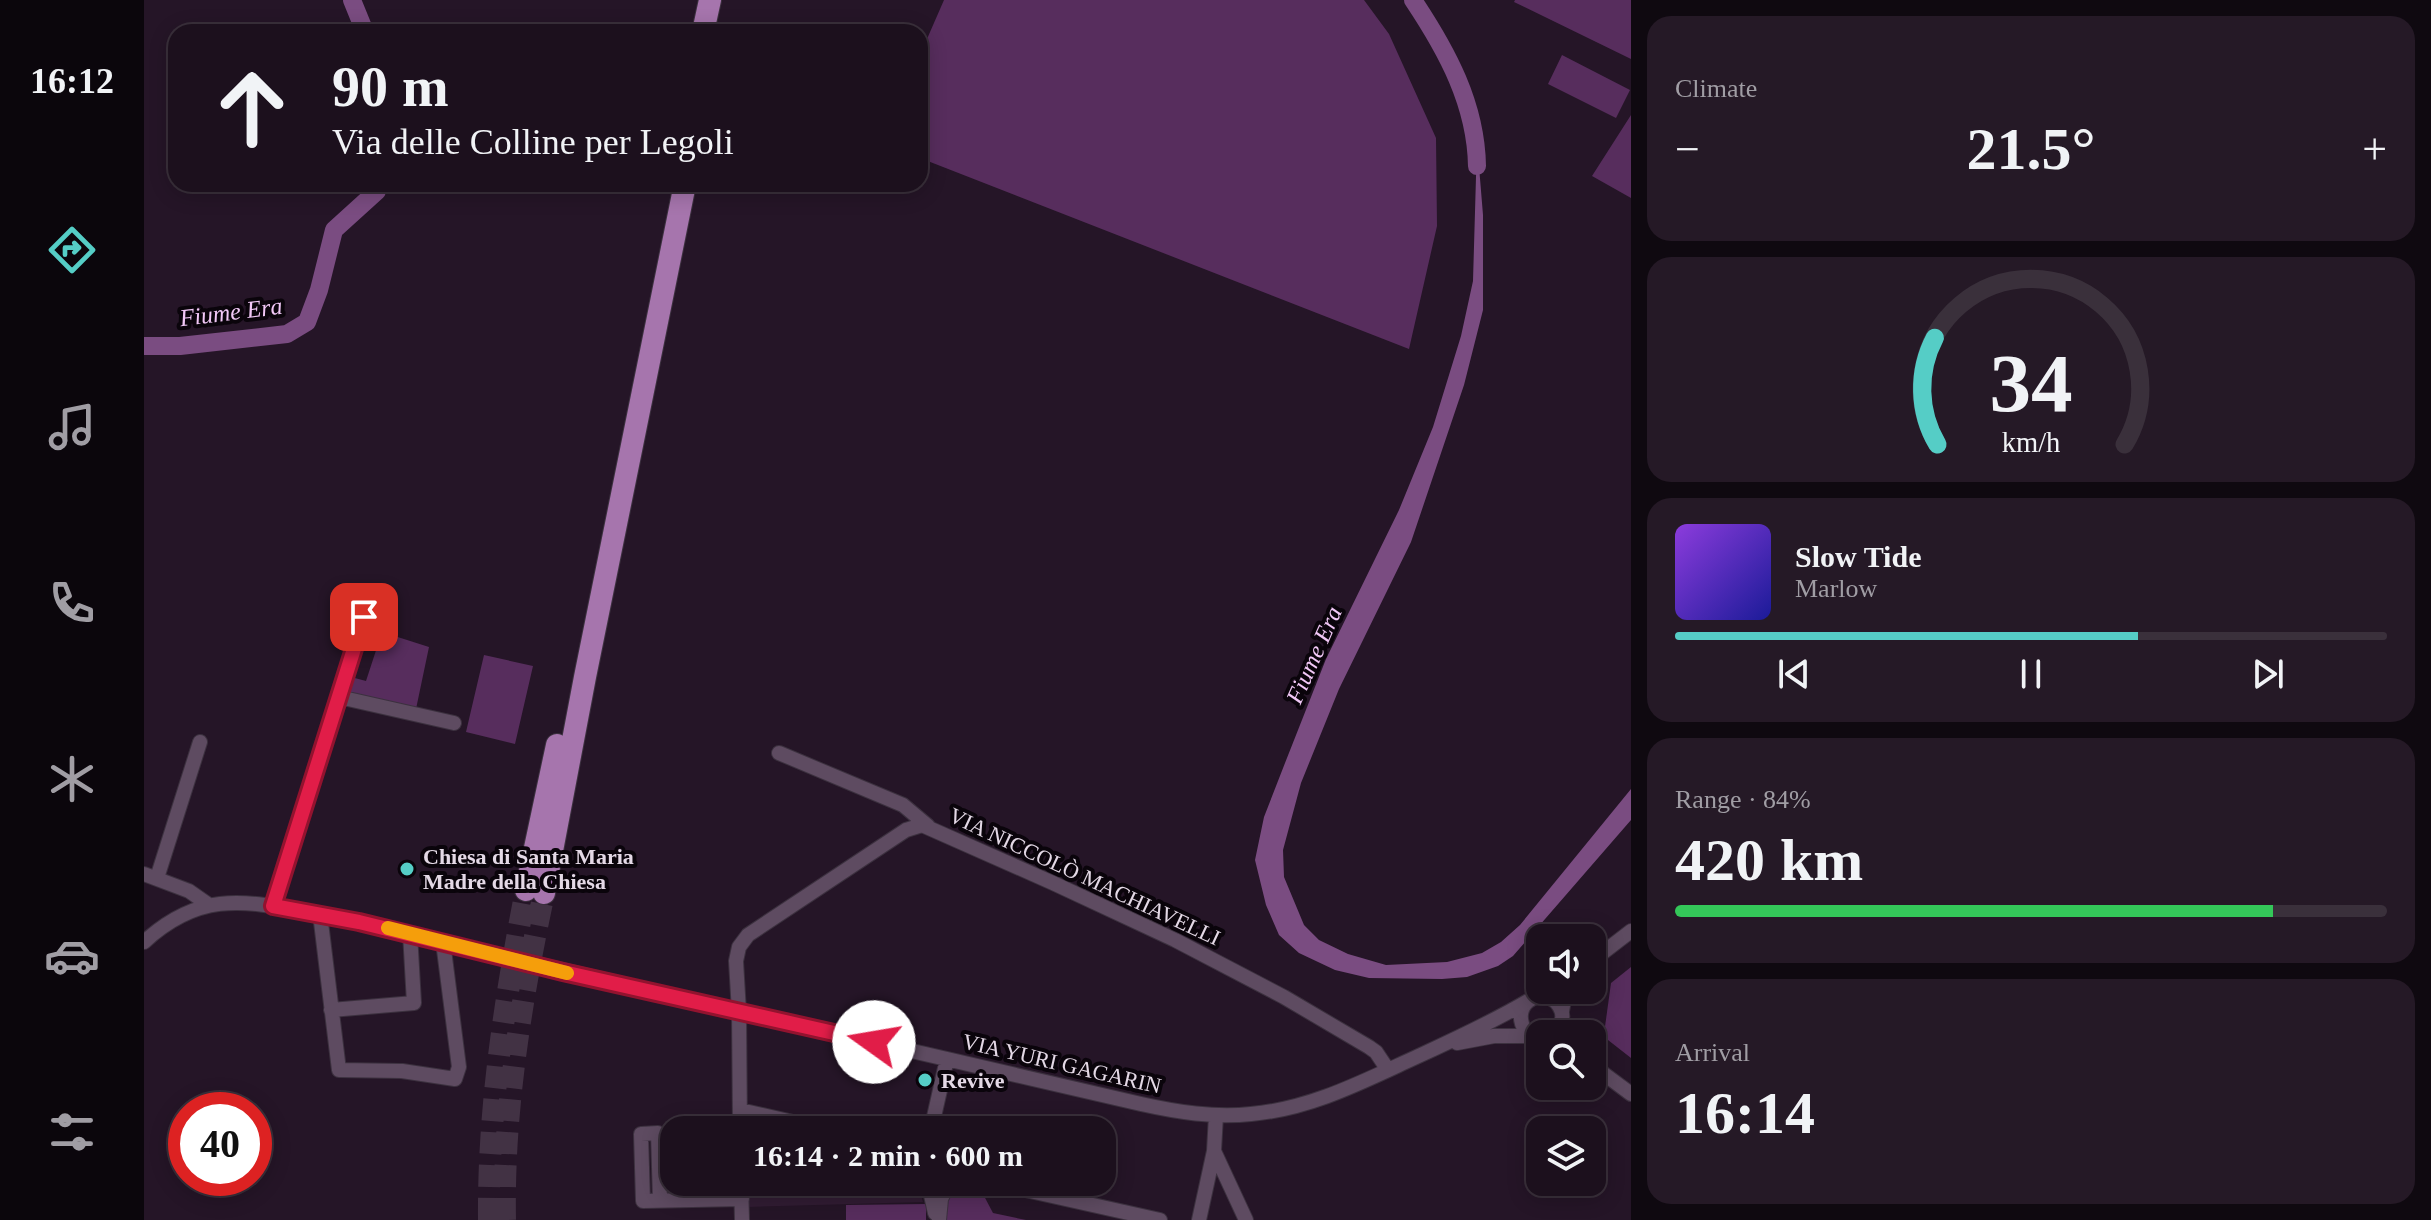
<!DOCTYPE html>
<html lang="en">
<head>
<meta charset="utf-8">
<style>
  :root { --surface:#1c101d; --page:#251926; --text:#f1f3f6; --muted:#a09da4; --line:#3a303b; --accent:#55cdc6 }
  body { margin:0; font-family:"Times New Roman",serif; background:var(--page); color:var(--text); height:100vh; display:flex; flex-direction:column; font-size:30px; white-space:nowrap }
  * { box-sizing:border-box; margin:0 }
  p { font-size:26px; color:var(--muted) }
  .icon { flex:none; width:44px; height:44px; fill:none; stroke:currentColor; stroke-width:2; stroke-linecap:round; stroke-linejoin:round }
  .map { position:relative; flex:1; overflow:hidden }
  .side { display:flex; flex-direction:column; gap:16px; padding:16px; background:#0f0910; width:800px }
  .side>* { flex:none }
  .guide { position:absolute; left:24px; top:24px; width:760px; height:168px; border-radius:24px; box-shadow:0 4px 20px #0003,0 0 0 2px var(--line); background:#1c101d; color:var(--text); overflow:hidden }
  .tools { position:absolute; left:1382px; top:924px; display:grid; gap:16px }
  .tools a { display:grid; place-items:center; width:80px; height:80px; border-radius:16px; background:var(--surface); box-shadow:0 4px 20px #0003,0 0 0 2px var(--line); font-size:40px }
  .speed { position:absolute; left:24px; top:1092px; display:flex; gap:16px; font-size:40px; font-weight:700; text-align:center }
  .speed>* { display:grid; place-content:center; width:104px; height:104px; border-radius:50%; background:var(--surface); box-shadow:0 4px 20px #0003,0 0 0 2px var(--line); line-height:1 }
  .speed .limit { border:12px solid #d22; background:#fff; color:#111 }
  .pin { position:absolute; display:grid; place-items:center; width:68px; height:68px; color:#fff; margin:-34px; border-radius:16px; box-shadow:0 4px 12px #0006 }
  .me { position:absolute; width:88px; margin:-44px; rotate:283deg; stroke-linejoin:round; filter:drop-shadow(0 0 6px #0008) }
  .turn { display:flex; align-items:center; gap:28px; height:168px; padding:0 32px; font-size:36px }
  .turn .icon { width:104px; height:104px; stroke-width:2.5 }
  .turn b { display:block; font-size:56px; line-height:68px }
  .big { font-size:60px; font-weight:700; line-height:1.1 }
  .side .tile { flex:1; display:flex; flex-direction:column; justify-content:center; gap:12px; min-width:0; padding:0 28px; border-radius:24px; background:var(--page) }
  .side .dial { align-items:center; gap:0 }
  .dial svg { height:208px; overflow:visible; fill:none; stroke:var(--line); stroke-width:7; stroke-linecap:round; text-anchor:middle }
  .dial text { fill:var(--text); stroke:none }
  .song { display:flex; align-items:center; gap:24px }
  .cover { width:96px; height:96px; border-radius:12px; background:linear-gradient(135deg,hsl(270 70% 55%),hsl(240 70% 35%)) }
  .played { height:8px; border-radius:4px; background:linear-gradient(90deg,var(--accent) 65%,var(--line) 65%) }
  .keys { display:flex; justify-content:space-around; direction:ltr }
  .heat { display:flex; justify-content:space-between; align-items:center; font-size:44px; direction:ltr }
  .charge { height:12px; border-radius:6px; background:linear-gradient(90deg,#34c759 84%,var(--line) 0) }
  .trip { position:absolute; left:516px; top:1116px; width:456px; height:80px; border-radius:24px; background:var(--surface); box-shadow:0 4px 20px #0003,0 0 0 2px var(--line); font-weight:700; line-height:80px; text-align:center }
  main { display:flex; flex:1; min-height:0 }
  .dock { display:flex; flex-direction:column; width:144px; justify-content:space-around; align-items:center; background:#0b060c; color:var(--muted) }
  .dock .icon { width:56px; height:56px }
  .dock .current { color:var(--accent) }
  .dock b { font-size:36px; color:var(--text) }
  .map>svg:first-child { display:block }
  .built { fill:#311c33 }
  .green { fill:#572d5d }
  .water { fill:#7a4c81 }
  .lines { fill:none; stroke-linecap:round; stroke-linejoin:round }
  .river { stroke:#7a4c81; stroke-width:18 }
  .highway-tunnel { stroke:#423244; stroke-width:22; stroke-dasharray:22 11; stroke-linecap:butt }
  .minor-casing { stroke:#3c313f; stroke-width:16 }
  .highway-casing { stroke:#3c313f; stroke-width:24 }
  .minor { stroke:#5e4b61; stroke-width:14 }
  .highway { stroke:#a675ad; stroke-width:22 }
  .route-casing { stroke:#92132f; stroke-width:20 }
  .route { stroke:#e11d48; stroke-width:14 }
  .slow { stroke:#f59e0b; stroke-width:14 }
  .poi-dot { fill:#55cdc6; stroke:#0a040b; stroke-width:3 }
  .labels { text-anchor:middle; stroke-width:8; stroke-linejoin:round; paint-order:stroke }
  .poi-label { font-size:22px; font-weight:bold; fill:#e4d9e6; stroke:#0a040b; text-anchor:start }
  .street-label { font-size:22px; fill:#e4d9e6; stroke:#0a040b }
  .water-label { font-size:24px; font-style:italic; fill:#f2c8f7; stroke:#0a040b }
</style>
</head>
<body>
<main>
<nav class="dock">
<b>16:12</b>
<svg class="icon current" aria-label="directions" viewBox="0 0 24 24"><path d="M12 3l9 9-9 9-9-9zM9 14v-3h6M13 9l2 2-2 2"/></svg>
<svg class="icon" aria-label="music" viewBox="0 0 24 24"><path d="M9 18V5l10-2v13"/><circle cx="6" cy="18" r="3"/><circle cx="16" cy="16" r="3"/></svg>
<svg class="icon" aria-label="phone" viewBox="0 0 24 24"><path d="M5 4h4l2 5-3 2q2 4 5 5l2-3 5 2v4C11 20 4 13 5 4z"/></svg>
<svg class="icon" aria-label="climate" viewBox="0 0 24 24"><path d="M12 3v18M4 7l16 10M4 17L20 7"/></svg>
<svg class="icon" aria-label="car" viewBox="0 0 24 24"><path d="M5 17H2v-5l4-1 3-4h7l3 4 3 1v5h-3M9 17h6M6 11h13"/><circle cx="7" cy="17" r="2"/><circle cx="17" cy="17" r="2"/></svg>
<svg class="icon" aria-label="filters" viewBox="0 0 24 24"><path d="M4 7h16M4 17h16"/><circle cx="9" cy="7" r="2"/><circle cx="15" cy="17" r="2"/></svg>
</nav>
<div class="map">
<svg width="1487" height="1220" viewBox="0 0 1487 1220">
  <rect width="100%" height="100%" fill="#251527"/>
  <path class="built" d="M 604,1182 L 773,1182 L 779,1202 L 604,1207 Z"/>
  <path class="green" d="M 800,0 L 1220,0 L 1245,34 L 1292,138 L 1293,226 L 1265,349 L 776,158 L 776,55 Z
    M 1371,0 L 1487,0 L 1487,59 L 1370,2 Z
    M 1418,55 L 1486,90 L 1472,118 L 1404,84 Z
    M 1487,115 L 1487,198 L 1448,176 Z
    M 238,632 L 285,647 L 272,709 L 206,692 L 205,686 L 207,677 L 222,681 Z
    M 340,655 L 389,666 L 371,744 L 322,732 Z
    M 1487,967 L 1487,1058 L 1464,1040 L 1460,1034 L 1467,983 Z
    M 828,1186 L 839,1194 L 849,1213 L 882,1220 L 801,1220 C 802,1198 802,1188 828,1186 Z
    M 782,1204 L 782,1220 L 702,1220 L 702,1205 Z"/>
  <path class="water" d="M 1333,142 L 1339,215 L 1339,310 L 1320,385 L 1267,542 L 1195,689 L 1157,783 L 1139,850 L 1140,877 L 1160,925 L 1175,940 L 1204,954 L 1242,965 L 1303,962 L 1338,953 L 1357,942 L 1376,925 L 1487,789 L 1487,820 L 1369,956 L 1354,966 L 1323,977 L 1298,979 L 1225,978 L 1191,970 L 1155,953 L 1135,935 L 1122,905 L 1111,860 L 1120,817 L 1141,763 L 1182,659 L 1255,510 L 1289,427 L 1317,336 L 1329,281 Z"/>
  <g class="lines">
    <path class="river" d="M 208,0 L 221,32
      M 1269,0 C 1303,51 1332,104 1333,166
      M 0,346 L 36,346 L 143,334 L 163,322 L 175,290 L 190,230 L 233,191 L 235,184"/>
    <path class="highway-tunnel" d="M 345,1220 C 344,1108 361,999 382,890
      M 361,1220 C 359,1110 377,1001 400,893"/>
    <g class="minor-casing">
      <path id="minor" d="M 195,697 L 310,723
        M 635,753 L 759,805 L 784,826
        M 0,874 L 45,891 L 65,905
        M 13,878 L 56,742
        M 129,906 L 220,617
        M 176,914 L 195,1070 L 258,1071 L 311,1079 L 315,1067 L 299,942
        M 0,942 C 59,888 104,902 176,914 L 997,1104 C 1033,1112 1070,1118 1107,1114 C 1165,1109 1216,1083 1268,1059 C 1307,1041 1347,1023 1384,1001
        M 1448,961 L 1487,931
        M 187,1010 L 270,1003 L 266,933
        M 1418,1011 L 1422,990
        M 1396,1038 L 1382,1032 C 1362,1001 1406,982 1417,1010 C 1421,1019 1416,1027 1410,1034
        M 1313,1043 L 1350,1036 L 1388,1036
        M 1448,1065 L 1487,1094
        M 596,1110 L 684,1130
        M 596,1130 L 595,1012 L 592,961 L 595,947 L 604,935 L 762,830 L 778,825 L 909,883 L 1031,940 L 1140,997 L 1225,1047 L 1232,1052 L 1244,1070
        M 787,1130 L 803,1059
        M 1070,1151 L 1102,1220
        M 597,1182 L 598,1220
        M 784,1182 L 791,1213
        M 846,1182 L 1016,1220
        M 516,1201 L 514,1133 L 497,1134 L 499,1201 L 598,1199
        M 795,1220 L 797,1199 L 805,1182
        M 1055,1220 L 1070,1151 L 1072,1115"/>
    </g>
    <g class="highway-casing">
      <path id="highway" d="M 559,32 L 566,0
        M 382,890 L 413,745
        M 400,893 L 441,677 L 541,184"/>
    </g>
    <use href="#minor" class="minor"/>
    <use href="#highway" class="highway"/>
  </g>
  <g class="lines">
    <g class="route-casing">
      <path id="route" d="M 220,617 L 129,906 L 215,922 L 419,972 L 730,1042"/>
    </g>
    <use href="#route" class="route"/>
    <path class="slow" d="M 244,928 L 423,973"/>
  </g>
  <g class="poi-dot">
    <circle cx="263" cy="869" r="8"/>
    <circle cx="781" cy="1080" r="8"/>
  </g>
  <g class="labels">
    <g class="poi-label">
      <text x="279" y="864">Chiesa di Santa Maria<tspan x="279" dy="25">Madre della Chiesa</tspan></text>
      <text x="797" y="1088">Revive</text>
    </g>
    <g class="street-label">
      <text transform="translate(941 876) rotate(25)" y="8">VIA NICCOLÒ MACHIAVELLI</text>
      <text transform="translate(918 1063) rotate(13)" y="8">VIA YURI GAGARIN</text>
    </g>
    <g class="water-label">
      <text transform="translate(87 312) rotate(-7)" y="8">Fiume Era</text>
      <text transform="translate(1170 655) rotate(-66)" y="8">Fiume Era</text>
    </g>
  </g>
</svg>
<div class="tools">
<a><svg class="icon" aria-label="sound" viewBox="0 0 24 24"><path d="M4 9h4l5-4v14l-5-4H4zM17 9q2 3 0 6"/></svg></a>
<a><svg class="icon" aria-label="search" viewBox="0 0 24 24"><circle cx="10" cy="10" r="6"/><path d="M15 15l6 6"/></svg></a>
<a><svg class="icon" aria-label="layers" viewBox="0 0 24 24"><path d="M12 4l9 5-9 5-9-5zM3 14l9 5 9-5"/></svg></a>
</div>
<div class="speed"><div class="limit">40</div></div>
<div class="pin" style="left:220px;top:617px;background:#d93025"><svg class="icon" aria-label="arrive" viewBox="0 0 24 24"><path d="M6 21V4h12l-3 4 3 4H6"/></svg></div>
<svg class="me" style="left:730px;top:1042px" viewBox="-20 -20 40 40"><circle r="19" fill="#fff"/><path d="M0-13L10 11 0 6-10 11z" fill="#e11d48"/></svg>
<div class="trip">16:14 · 2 min · 600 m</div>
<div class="guide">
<div class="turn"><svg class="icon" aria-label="ahead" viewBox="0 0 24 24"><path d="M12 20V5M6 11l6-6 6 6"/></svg><div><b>90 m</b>Via delle Colline per Legoli</div></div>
</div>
</div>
<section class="side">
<div class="tile"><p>Climate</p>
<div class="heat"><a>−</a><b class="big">21.5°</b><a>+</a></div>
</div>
<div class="tile dial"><svg viewBox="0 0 100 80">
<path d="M14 69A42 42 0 1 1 86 69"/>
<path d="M14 69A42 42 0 0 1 13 28" stroke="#55cdc6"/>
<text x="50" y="56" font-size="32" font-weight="700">34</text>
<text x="50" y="72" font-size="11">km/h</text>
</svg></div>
<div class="tile">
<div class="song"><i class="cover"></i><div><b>Slow Tide</b><p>Marlow</p></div></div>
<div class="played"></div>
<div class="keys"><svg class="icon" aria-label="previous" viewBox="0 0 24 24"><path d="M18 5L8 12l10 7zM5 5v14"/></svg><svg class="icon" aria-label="pause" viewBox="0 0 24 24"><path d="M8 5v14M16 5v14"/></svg><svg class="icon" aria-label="next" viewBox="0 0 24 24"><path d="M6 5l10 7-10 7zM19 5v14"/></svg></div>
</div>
<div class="tile"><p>Range · 84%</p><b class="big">420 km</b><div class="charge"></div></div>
<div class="tile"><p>Arrival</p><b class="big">16:14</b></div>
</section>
</main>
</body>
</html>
